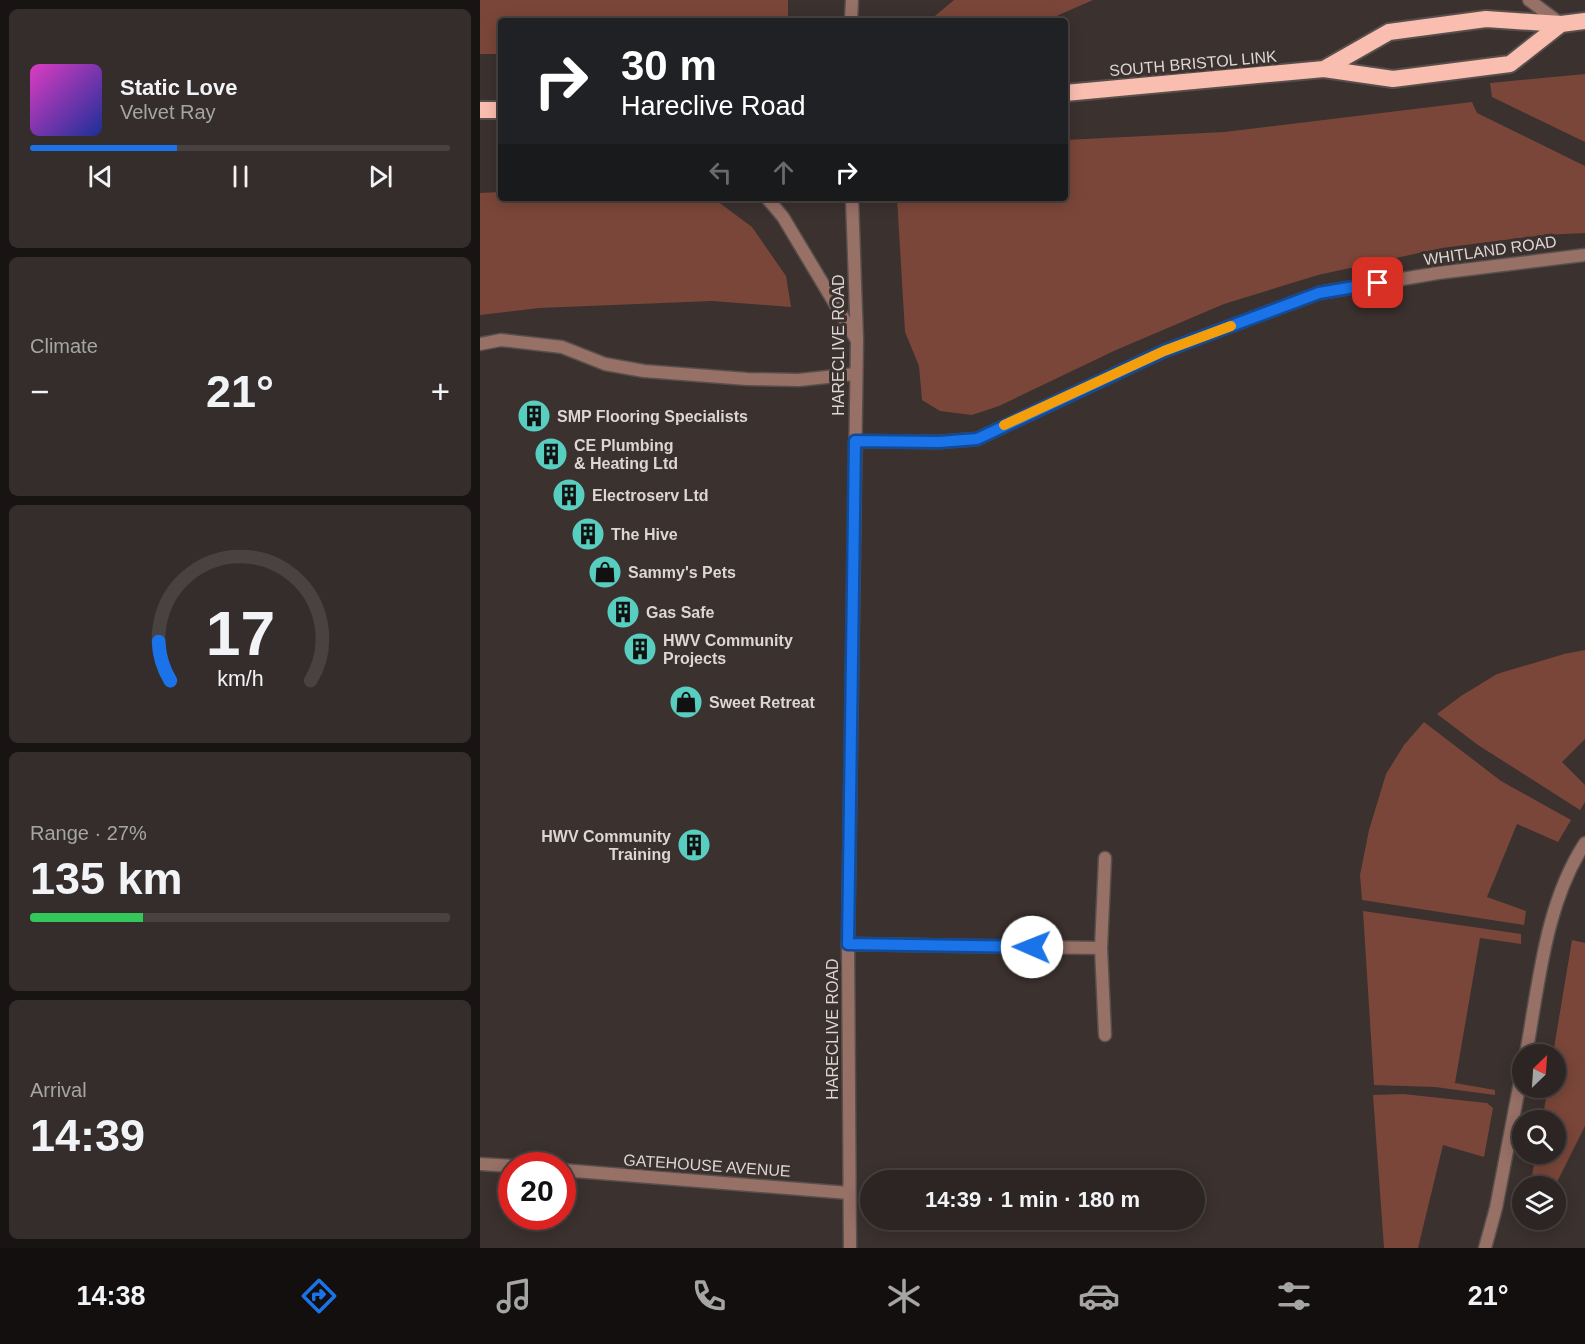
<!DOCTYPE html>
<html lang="en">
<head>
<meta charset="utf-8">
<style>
  :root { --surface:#2c2523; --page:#342d2b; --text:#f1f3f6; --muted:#a6a5a6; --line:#484241; --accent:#1a73e8 }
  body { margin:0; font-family:Helvetica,sans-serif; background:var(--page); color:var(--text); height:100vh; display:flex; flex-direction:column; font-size:22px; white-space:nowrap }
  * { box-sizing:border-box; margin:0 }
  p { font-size:20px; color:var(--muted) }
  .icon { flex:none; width:33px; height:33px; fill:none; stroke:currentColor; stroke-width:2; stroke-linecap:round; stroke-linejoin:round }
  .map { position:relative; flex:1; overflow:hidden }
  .drawer { display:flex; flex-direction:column; gap:9px; padding:9px; background:#181413; width:480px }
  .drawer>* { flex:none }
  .top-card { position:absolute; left:18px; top:18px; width:570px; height:183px; border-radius:6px; box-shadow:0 3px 15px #0003,0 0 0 2px var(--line); background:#202124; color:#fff; overflow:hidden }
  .needle { width:39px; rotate:25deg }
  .buttons { position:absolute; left:1032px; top:1044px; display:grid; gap:12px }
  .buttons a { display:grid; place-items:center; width:54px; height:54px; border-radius:50%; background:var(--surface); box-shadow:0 3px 15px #0003,0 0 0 2px var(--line); font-size:30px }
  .speed { position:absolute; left:18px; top:1152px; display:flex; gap:12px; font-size:30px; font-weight:700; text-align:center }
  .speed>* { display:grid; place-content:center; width:78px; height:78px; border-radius:50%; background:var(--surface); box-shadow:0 3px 15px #0003,0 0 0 2px var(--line); line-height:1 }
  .speed .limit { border:9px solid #d22; background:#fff; color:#111 }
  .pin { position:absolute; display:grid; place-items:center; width:51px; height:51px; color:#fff; margin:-26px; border-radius:12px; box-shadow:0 3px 9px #0006 }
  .me { position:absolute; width:66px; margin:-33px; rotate:271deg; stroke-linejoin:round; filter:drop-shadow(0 0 4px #0008) }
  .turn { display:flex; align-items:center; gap:21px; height:126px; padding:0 24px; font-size:27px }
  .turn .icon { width:78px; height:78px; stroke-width:2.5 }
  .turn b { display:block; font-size:42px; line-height:51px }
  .lanes { display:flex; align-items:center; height:57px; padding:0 24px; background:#0003; justify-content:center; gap:30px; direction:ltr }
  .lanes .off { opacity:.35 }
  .big { font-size:45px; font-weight:800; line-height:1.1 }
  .drawer .widget { flex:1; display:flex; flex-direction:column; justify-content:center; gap:9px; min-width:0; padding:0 21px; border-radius:9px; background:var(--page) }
  .drawer .dial { align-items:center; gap:0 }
  .dial svg { height:156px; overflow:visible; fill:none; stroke:var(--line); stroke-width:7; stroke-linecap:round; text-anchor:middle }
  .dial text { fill:var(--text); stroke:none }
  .song { display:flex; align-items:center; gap:18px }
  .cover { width:72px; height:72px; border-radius:9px; background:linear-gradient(135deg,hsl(310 70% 55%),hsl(230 70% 35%)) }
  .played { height:6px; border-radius:3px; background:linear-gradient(90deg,var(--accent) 35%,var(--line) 35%) }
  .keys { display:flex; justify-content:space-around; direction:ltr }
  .heat { display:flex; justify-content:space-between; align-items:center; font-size:33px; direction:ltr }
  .charge { height:9px; border-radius:4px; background:linear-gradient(90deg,#34c759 27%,var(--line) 0) }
  .trip { position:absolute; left:380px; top:1170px; width:345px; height:60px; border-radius:30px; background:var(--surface); box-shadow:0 3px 15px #0003,0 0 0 2px var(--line); font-weight:800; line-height:60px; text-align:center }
  .dock { display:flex; height:96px; justify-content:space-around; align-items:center; background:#120f0e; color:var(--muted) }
  .dock .icon { width:42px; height:42px }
  .dock .active { color:var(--accent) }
  .dock b { font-size:27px; color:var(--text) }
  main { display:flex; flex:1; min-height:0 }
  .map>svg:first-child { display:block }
  .green { fill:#7a4639 }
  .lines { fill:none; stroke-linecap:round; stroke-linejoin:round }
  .service-casing { stroke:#584f4d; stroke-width:15 }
  .minor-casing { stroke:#584f4d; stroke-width:15 }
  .tertiary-casing { stroke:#584f4d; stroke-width:15 }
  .trunk-casing { stroke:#584f4d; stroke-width:20 }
  .service { stroke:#977066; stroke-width:12 }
  .minor { stroke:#977066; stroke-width:12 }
  .tertiary { stroke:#977066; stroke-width:12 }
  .trunk { stroke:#fabeb0; stroke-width:16 }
  .route-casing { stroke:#114b97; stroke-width:15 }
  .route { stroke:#1a73e8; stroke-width:10 }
  .slow { stroke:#f59e0b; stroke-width:10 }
  .labels { text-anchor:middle; stroke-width:6; stroke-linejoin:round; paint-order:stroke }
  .street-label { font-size:16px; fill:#dcd6d4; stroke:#3b312f }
  .poi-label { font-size:16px; font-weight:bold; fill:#dcd6d4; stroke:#3b312f; text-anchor:start }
</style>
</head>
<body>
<main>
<section class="drawer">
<div class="widget">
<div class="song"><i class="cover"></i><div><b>Static Love</b><p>Velvet Ray</p></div></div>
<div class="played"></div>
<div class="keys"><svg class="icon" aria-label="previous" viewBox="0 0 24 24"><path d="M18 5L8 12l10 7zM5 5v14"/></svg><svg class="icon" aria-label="pause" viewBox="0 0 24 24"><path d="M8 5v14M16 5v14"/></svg><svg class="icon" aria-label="next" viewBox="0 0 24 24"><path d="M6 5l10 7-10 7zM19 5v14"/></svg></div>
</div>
<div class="widget"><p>Climate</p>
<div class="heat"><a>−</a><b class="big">21°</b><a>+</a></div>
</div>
<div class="widget dial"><svg viewBox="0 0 100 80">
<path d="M14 69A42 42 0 1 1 86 69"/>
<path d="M14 69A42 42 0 0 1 8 49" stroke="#1a73e8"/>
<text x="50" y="56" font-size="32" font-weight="700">17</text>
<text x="50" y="72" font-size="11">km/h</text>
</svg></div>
<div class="widget"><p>Range · 27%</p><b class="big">135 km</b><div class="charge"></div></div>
<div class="widget"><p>Arrival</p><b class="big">14:39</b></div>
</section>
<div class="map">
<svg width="1105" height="1248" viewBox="0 0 1105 1248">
  <rect width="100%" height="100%" fill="#3b312f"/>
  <path class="green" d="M 0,0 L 308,0 L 308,16 L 304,21 L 21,21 L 21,54 L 0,54 Z
    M 474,0 L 613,0 L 565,21 L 449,21 Z
    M 1105,74 L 1105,142 L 1012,97 L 1010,83 Z
    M 992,102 L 997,113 L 1105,166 L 1105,233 L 1064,235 L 962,248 L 838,275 L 744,304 L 636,350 L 519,406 L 492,415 L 460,411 L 442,400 L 439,366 L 425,332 L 417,198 L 585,198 L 585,140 L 744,132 Z
    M 21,192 L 21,198 L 233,198 L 272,227 L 306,276 L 311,307 L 232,301 L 59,308 L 0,315 L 0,193 Z
    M 1105,650 L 1105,739 L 1082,762 L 1105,785 L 1105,802 L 1100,810 L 998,745 L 957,714 L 981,696 L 1017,674 L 1084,654 Z
    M 944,722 L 1021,781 L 1091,820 L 1078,842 L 1037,824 L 1007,897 L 1046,911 L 1044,925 L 882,900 L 880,875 L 889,830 L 906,774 L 924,745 Z
    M 883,911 L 1041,934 L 1041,944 L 1000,938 L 975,1083 L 1015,1090 L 1015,1095 L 955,1087 L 894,1085 Z
    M 1092,940 L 1105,943 L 1105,1126 L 1075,1186 L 1050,1186 L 1056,1154 L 1076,1154 L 1076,1120 L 1062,1120 L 1068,1088 L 1076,1088 L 1076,1054 L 1073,1054 Z
    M 923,1094 L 1007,1103 L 1013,1108 L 1004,1157 L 963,1145 L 938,1248 L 904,1248 L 893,1095 Z"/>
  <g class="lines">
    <g class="service-casing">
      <path id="service" d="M 0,344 L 21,340 L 82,347 L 125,364 L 164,371 L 267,379 L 319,380 L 375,374
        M 368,944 L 621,948
        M 625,1035 L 621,948 L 625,858"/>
    </g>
    <g class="minor-casing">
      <path id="minor" d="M 371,21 L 372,0
        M 287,198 L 303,217 L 376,339
        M 375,441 L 459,442 L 497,439 L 684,351 L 839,293 L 958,273 L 1105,255
        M 1046,1054 C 1059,983 1065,904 1105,843
        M 0,1164 L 32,1166
        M 82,1170 L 369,1193
        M 370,1248 L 368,944 L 377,340 L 372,198
        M 1005,1248 L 1016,1208 L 1042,1072"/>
    </g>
    <g class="tertiary-casing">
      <path id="tertiary" d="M 1049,0 L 1081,24"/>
    </g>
    <g class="trunk-casing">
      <path id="trunk" d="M 844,69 L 909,32 L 1006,19 L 1081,24 L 1105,21
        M 585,93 L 844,69 L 913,79 L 1030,64 L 1081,24
        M 0,110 L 21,110"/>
    </g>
    <use href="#service" class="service"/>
    <use href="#minor" class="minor"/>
    <use href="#tertiary" class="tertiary"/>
    <use href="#trunk" class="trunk"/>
  </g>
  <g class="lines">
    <g class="route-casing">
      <path id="route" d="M 552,947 L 368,944 L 375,441 L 459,442 L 497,439 L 684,351 L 839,293 L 898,283"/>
    </g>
    <use href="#route" class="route"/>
    <path class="slow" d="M 524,425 L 684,351 L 751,326"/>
  </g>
  <defs>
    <g id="building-disc" transform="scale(1.725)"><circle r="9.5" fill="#58cec0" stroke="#3b312f"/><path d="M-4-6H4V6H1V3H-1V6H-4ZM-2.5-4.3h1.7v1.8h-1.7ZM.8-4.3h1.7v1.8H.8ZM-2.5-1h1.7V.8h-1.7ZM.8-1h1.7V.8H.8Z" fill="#111"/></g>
    <g id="shop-disc" transform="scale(1.725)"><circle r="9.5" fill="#58cec0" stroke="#3b312f"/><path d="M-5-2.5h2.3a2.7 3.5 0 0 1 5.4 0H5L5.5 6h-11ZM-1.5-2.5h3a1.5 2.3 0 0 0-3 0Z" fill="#111"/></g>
  </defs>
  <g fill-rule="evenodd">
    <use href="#building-disc" x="54" y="416"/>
    <use href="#building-disc" x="71" y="454"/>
    <use href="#building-disc" x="89" y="495"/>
    <use href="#building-disc" x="108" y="534"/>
    <use href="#shop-disc" x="125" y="572"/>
    <use href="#building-disc" x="143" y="612"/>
    <use href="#building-disc" x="160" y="649"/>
    <use href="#shop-disc" x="206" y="702"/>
    <use href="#building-disc" x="214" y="845"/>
  </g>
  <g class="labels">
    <g class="street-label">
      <text transform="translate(713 63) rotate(-5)" y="6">SOUTH BRISTOL LINK</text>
      <text transform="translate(1010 250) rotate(-8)" y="6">WHITLAND ROAD</text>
      <text transform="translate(358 345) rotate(-90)" y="6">HARECLIVE ROAD</text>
      <text transform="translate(352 1029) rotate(-90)" y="6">HARECLIVE ROAD</text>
      <text transform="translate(227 1165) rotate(4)" y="6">GATEHOUSE AVENUE</text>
    </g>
    <g class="poi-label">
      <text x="77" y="422">SMP Flooring Specialists</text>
      <text x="94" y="451">CE Plumbing<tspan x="94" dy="18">&amp; Heating Ltd</tspan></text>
      <text x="112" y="501">Electroserv Ltd</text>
      <text x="131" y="540">The Hive</text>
      <text x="148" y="578">Sammy's Pets</text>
      <text x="166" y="618">Gas Safe</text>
      <text x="183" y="646">HWV Community<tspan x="183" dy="18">Projects</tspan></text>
      <text x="229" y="708">Sweet Retreat</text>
      <text x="191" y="842" text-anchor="end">HWV Community<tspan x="191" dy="18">Training</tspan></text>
    </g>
  </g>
</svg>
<div class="buttons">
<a><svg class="needle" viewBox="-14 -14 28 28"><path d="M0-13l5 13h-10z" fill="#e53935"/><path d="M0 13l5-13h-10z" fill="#a6a5a6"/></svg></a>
<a><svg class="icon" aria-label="search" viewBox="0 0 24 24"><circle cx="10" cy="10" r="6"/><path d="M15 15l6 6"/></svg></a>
<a><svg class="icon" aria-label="layers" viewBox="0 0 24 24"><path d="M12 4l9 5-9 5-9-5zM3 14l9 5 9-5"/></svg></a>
</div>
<div class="speed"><div class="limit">20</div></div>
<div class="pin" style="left:898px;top:283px;background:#d93025"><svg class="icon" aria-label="arrive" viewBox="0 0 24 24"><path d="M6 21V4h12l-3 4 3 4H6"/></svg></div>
<svg class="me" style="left:552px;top:947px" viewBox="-20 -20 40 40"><circle r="19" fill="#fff"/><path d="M0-13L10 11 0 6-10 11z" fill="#1a73e8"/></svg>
<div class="trip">14:39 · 1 min · 180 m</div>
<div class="top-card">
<div class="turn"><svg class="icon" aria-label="right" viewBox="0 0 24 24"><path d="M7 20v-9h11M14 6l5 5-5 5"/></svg><div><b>30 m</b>Hareclive Road</div></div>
<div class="lanes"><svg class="icon off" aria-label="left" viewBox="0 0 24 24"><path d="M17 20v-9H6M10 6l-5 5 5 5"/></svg><svg class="icon off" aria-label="ahead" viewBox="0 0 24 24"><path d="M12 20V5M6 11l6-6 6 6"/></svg><svg class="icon" aria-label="right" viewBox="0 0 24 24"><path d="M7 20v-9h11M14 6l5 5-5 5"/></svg></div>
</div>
</div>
</main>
<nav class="dock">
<b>14:38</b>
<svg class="icon active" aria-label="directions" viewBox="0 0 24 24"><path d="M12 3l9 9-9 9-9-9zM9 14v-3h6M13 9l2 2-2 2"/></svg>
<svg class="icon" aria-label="music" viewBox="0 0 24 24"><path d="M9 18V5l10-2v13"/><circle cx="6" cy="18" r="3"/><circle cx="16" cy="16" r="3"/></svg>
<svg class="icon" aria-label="phone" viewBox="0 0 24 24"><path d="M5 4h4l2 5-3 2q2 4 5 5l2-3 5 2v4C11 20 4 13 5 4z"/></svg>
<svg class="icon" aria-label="climate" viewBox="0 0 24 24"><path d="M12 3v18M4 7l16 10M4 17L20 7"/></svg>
<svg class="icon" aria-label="car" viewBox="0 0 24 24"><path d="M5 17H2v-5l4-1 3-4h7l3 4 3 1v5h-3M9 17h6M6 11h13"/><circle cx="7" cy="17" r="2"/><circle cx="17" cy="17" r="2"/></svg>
<svg class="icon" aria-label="filters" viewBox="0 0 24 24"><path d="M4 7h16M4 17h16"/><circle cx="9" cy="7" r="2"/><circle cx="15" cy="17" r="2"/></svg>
<b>21°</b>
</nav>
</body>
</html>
